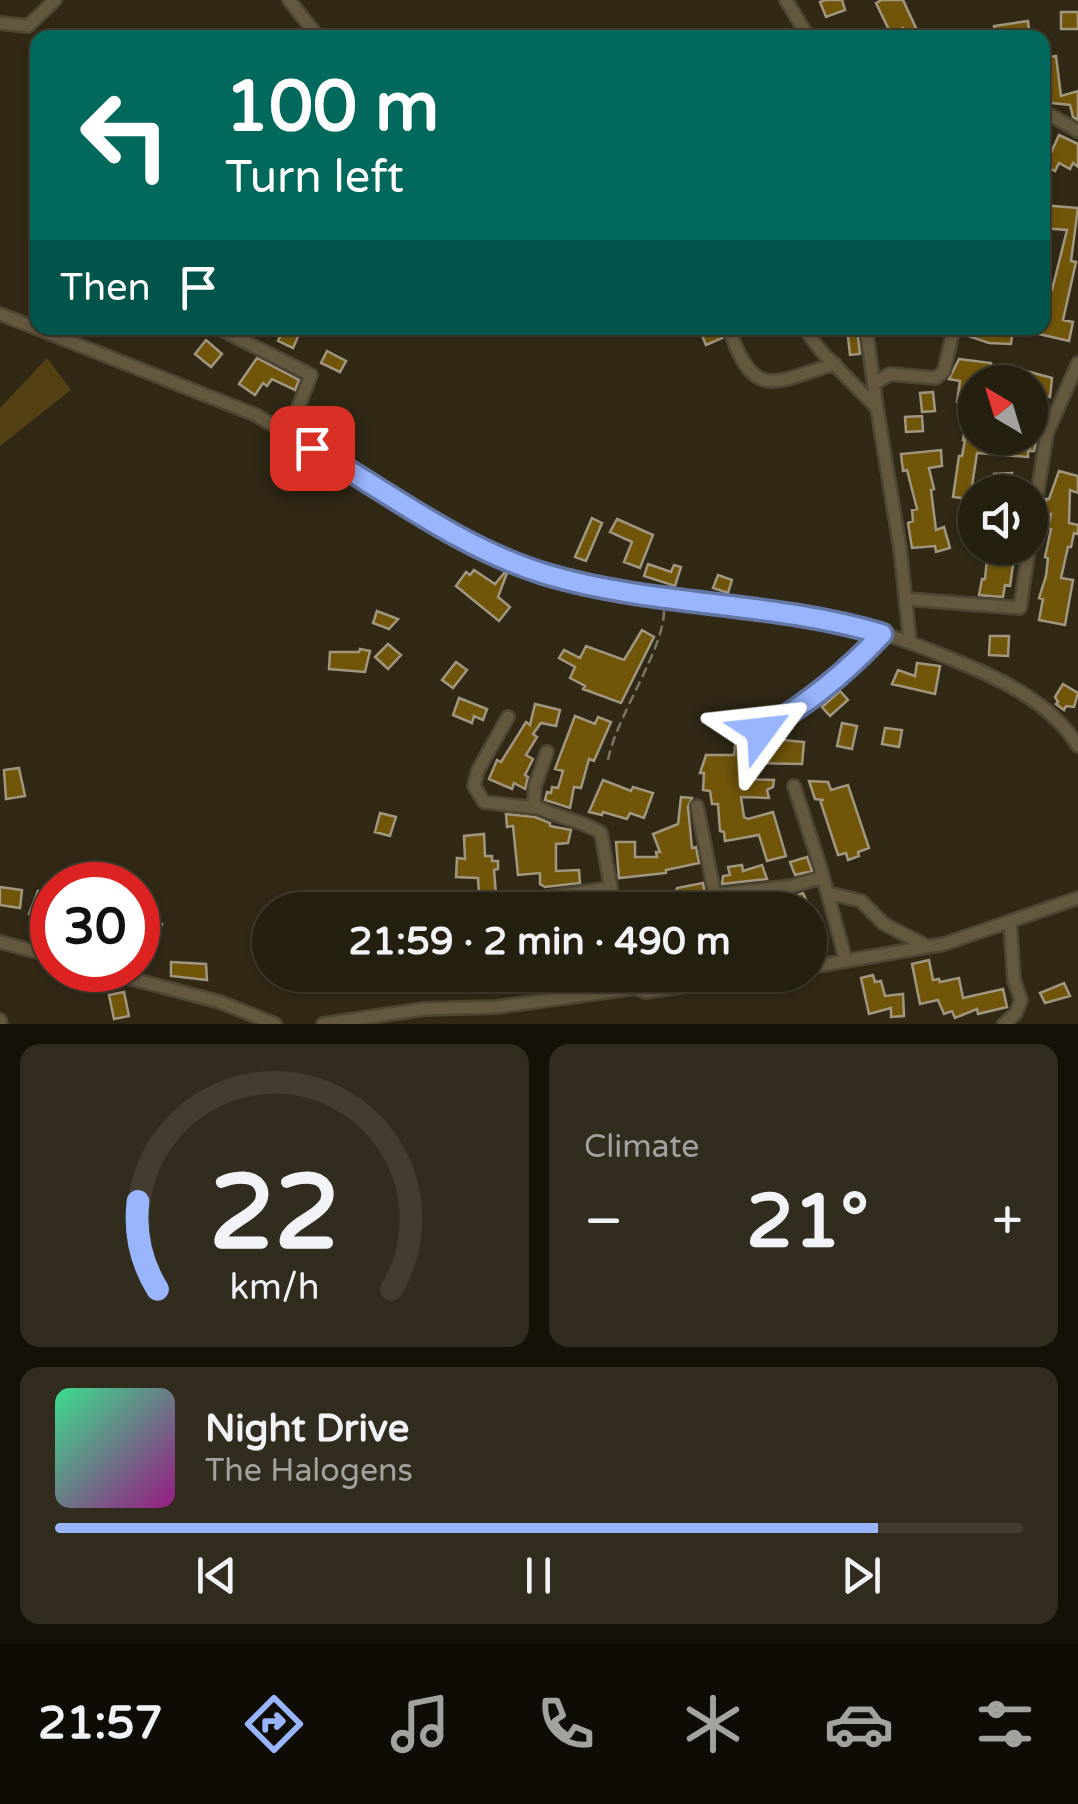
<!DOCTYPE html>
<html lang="en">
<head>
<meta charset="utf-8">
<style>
  :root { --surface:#251f10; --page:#312c1e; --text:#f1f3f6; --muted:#a3a29f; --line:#423d30; --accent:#98b5fd }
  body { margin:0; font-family:"Varela Round",sans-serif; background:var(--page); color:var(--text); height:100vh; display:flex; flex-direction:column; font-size:38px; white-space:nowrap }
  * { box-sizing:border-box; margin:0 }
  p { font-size:32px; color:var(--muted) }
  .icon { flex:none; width:55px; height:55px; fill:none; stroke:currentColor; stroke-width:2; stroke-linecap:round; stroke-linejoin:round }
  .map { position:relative; height:1024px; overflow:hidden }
  .panel { display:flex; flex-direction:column; gap:20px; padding:20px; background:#141109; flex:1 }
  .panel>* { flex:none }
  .banner { position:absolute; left:30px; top:30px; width:1020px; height:305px; border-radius:20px; box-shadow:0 2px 8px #0004,0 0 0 2px var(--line); background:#00695c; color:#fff; overflow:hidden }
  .needle { width:65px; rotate:322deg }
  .tools { position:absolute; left:958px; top:365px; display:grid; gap:20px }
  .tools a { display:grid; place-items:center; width:90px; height:90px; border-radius:50%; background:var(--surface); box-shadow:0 2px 8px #0004,0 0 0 2px var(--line); font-size:50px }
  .speed { position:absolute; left:30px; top:862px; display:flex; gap:20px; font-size:50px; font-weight:700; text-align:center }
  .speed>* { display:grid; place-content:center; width:130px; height:130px; border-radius:50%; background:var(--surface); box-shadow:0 2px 8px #0004,0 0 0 2px var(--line); line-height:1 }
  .speed .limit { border:15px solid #d22; background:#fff; color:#111 }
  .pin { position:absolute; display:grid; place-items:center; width:85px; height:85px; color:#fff; margin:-42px; border-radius:20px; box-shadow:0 5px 15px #0006 }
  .me { position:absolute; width:110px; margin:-55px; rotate:60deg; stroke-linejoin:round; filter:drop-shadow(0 0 8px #0008) }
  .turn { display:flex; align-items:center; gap:35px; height:210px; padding:0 30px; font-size:45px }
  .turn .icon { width:130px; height:130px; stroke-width:2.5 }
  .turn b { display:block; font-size:70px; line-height:85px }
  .then { display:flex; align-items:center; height:95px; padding:0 30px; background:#0003; gap:20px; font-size:38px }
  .big { font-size:75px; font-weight:700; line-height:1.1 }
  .panel .tile { flex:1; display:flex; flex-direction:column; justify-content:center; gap:15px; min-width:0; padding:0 35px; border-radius:20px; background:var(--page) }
  .panel .dial { align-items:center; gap:0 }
  .dial svg { height:260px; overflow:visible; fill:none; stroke:var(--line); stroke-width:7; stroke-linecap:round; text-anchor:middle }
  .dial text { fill:var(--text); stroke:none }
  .song { display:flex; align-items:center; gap:30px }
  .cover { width:120px; height:120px; border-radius:15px; background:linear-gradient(135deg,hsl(150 70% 55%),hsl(310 70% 35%)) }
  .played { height:10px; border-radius:5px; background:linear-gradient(90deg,var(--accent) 85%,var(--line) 85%) }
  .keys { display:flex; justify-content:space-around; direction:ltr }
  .heat { display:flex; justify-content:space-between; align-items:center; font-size:55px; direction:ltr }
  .panel .tiles { flex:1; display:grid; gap:20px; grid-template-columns:1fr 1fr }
  .tile:last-child { grid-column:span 2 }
  .trip { position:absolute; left:252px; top:892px; width:575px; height:100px; border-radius:50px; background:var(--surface); box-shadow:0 2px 8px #0004,0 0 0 2px var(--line); font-weight:700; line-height:100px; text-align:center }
  .dock { display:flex; height:160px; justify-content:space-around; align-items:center; background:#0f0c06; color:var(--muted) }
  .dock .icon { width:70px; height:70px }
  .dock .selected { color:var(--accent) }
  .dock b { font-size:45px; color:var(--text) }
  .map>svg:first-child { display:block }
  .green { fill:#534114 }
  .building { fill:#71560a; stroke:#a19781; stroke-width:2.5 }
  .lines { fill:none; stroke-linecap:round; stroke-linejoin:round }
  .minor-casing { stroke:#4e4634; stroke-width:16 }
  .path { stroke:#7b7565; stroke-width:2.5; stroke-dasharray:10 5; stroke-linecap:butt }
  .minor { stroke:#64583f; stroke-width:11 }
  .route-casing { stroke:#6376a4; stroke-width:25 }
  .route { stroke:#98b5fd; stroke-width:18 }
</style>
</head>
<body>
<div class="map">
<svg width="1078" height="1024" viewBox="0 0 1078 1024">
  <rect width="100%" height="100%" fill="#312916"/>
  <path class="green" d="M 47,358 L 71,390 L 0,446 L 0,408 Z"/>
  <path class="building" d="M 825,0 L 842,0 L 845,10 L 826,17 L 820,2 Z
    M 882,0 L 903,0 L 916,28 L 905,33 L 903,28 L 891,34 L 876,3 Z
    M 1061,12 L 1078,12 L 1078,29 L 1061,29 Z
    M 1028,21 L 1030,38 L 995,38 L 994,26 Z
    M 1056,56 L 1061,96 L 1078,91 L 1078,120 L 1073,117 L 1070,105 L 1042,102 L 1042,58 Z
    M 1059,135 L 1078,144 L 1078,167 L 1073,163 L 1070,169 L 1059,163 L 1055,171 L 1045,166 Z
    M 1042,205 L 1078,208 L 1071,261 L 1076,262 L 1063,320 L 1073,322 L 1069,341 L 1026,331 L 1027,328 L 1042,328 L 1042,287 L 1052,290 L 1067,230 L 1042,228 Z
    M 267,328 L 291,328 L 300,332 L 293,348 L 278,341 L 281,334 Z
    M 699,328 L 718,328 L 722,338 L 706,345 Z
    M 847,328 L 857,328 L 860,354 L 850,355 Z
    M 963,328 L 1013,330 L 1011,344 L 989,343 L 962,334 Z
    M 206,340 L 222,354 L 211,367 L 195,354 Z
    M 327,351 L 346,361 L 340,372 L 321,363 Z
    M 257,358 L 299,380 L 295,390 L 272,379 L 267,386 L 263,383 L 255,395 L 239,384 Z
    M 959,359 L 991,363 L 989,379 L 975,382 L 974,404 L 957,402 L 960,381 L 949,379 Z
    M 1019,369 L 1052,378 L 1050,397 L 1042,395 L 1033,426 L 1039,427 L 1034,451 L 1030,451 L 1030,382 L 1016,382 Z
    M 933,392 L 935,411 L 922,412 L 920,393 Z
    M 922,416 L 923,431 L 906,432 L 905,417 Z
    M 965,428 L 975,430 L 975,438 L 1028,442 L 1028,457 L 977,453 L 970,499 L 953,497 L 959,456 L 962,456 L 965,440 L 963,440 Z
    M 941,450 L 942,466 L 929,468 L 934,489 L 931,490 L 936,530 L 944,527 L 950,548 L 936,552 L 935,546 L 912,548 L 908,523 L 913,521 L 912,510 L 917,509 L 907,470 L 903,471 L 901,454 Z
    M 1059,471 L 1078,476 L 1078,493 L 1070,490 L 1069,523 L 1078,525 L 1078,534 L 1074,533 L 1071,547 L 1068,547 L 1061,578 L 1073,580 L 1065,625 L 1039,620 L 1043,599 L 1039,598 L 1046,576 L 1048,558 L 1045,557 L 1051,529 L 1048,528 L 1051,514 L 1045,514 L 1046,499 L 1049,499 Z
    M 1012,473 L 1012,492 L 994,492 L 994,474 Z
    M 592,518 L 602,523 L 586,561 L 575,557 Z
    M 617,519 L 653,535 L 640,568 L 624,562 L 632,542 L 610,532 Z
    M 988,548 L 997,548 L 995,563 L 1013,565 L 1010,586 L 1005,585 L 1003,597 L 979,595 L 982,579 L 985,579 Z
    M 648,564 L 671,572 L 674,565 L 681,567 L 675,586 L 644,576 Z
    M 474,570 L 495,584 L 505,572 L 507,573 L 498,597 L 510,607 L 499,621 L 456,586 L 466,572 L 470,575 Z
    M 718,575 L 732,580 L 728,593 L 713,588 Z
    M 377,611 L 398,619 L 389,629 L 373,623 Z
    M 642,630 L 654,637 L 621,703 L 583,689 L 585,686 L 570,678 L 575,667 L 559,658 L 564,650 L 580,658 L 586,646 L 624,660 Z
    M 990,636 L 1009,636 L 1008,656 L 989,655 Z
    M 388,644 L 401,655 L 388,669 L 375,657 Z
    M 360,649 L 370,651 L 365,672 L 329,669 L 330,652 L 359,652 Z
    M 456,662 L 467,670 L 453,688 L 442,680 Z
    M 917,663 L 940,666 L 935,694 L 892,684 L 898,670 L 915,676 Z
    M 1063,684 L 1078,693 L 1074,707 L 1066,706 L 1064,710 L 1056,704 L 1058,702 L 1055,697 Z
    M 840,691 L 848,700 L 830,716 L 822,707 Z
    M 459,698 L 487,709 L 483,720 L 474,716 L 472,723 L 453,715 Z
    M 535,704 L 560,710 L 556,726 L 541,723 L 533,734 L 537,737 L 526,755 L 533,759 L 525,775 L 528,777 L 525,789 L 514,783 L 512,789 L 489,779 L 497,760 L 501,762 L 526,722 L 530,725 Z
    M 575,716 L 595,724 L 598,717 L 611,722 L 594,761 L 589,759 L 581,788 L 574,787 L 570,808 L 545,800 L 547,792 L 551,793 L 552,787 L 558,788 L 563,771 L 555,769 Z
    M 842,723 L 857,726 L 852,749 L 837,746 Z
    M 885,728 L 902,730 L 899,747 L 882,744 Z
    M 743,734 L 752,734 L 760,740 L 772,735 L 774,739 L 804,742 L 802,764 L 749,763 L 747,779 L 774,780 L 773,787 L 767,790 L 769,798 L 741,797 L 744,817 L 748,819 L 773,812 L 786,856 L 767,861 L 759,835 L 725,841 L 724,832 L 720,831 L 718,804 L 712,804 L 710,791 L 703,790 L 704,773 L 700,773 L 706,755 L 734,755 L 736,735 Z
    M 19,768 L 25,796 L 6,799 L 4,770 Z
    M 603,780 L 631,791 L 633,787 L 653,793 L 644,818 L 630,813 L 627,819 L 603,812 L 602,815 L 589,812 Z
    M 809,781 L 828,782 L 831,790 L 848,785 L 869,848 L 858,852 L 859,856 L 848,860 L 846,853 L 838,855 L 820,800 L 824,800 L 815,799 Z
    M 681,797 L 692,798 L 688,807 L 692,848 L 696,847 L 699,863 L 666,870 L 666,873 L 619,878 L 616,842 L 635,842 L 635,857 L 657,857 L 656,852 L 660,852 L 653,834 L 678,824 Z
    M 380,813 L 396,817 L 390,836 L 375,832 Z
    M 506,814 L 535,817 L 550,823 L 550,826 L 571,830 L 568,843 L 556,844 L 556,871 L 579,870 L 580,883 L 545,887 L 540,884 L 540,873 L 518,875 L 513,826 L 507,827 Z
    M 484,834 L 485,856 L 492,856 L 492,861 L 498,861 L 498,869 L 494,870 L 496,894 L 479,895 L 478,878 L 456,877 L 457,858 L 465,859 L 464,836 Z
    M 807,857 L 812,871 L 795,875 L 790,862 Z
    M 742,865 L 743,871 L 762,865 L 767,879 L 722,884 L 723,876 L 730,875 L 728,867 Z
    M 703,883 L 708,910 L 629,910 L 627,903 L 655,896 L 656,902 L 674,898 L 677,888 Z
    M 0,887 L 22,890 L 20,908 L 0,905 Z
    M 38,891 L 48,895 L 38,921 L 29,914 Z
    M 803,893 L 811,910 L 743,910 L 773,899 L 775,904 Z
    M 151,919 L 162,924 L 144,964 L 138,962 L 138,949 Z
    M 929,960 L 933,980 L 939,979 L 940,982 L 959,978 L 963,998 L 1003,989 L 1007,1007 L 978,1014 L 977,1009 L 955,1018 L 952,1011 L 944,1014 L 938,1000 L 920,1004 L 912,964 Z
    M 171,962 L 206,964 L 207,980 L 171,976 Z
    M 448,975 L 490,975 L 491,978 L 452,991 Z
    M 531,975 L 547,975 L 550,986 L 534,989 Z
    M 873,975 L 875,982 L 881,981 L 885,996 L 903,994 L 904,1016 L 891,1017 L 891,1008 L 869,1014 L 861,978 Z
    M 1064,983 L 1070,996 L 1045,1003 L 1040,993 Z
    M 124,992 L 129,1016 L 114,1019 L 109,995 Z"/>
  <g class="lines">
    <g class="minor-casing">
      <path id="minor" d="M 289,0 L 319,38
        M 786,0 L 809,38
        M 0,23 L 28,26 L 55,0
        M 1042,116 L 1052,116 L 1078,131
        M 0,314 L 256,415 L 478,549 C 526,569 579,587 632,593 C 706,603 780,607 852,625 C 890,634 925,648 961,663 C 1004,680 1053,705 1078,746
        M 218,328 L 311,375 L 288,434
        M 729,328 C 754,405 777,380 835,364
        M 804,328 L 821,351 L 877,408 L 900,548 L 910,642
        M 866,328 L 877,408
        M 874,384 L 890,374 L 936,378 L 944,371 L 954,328
        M 1030,538 L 1047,433 L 1078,363
        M 906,599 L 1020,608 L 1029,548
        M 508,717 L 478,770 L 474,786 L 484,802 L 536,808
        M 761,731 C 808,704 845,674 882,634
        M 547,752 L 535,786 L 534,804 C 542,814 583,820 601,833 L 615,910
        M 794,786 L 820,866 L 846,961
        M 697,806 L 718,910
        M 828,893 L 861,901 L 884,924 L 927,946
        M 713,895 L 792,886 L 823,877
        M 462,905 L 517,902 L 610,888
        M 0,942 L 52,956
        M 810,967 L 944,944 L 1078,898
        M 98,970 L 220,1002 L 275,1024
        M 631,975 L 636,988 L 645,992 L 760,975
        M 0,1020 L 1,1024
        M 323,1024 L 424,1009 L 496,1007 L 636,988
        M 1004,1024 L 1016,1013 L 1021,1000 L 1014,980 L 1010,921"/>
    </g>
    <path class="path" d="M 608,760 C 617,714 666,647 664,608"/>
    <use href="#minor" class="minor"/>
  </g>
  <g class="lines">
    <g class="route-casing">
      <path id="route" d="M 312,448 C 388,492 460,548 545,574 C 655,607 772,601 882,634 C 845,674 808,704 761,731"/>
    </g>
    <use href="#route" class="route"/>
  </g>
</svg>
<div class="tools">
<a><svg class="needle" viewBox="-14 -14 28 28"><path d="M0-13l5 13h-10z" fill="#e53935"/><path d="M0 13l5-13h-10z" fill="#a3a29f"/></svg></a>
<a><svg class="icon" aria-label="sound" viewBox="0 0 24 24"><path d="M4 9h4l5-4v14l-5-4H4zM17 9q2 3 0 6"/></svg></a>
</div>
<div class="speed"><div class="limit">30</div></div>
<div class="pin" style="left:312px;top:448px;background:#d93025"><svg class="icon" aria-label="arrive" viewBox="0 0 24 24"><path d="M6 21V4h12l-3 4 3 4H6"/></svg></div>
<svg class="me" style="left:761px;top:731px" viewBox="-20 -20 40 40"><path d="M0-17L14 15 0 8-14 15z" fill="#98b5fd" stroke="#fff" stroke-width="4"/></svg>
<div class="trip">21:59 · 2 min · 490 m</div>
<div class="banner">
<div class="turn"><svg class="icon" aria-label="left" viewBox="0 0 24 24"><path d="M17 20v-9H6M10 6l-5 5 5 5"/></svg><div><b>100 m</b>Turn left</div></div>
<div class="then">Then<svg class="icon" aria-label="arrive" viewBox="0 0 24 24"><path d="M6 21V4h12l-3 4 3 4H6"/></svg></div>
</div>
</div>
<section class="panel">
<div class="tiles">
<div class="tile dial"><svg viewBox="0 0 100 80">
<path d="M14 69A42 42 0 1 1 86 69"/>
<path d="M14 69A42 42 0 0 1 8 42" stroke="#98b5fd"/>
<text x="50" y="56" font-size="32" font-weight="700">22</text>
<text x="50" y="72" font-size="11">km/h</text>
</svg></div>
<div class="tile"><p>Climate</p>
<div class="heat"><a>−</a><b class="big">21°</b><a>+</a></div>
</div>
<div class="tile">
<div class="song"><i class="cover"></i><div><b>Night Drive</b><p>The Halogens</p></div></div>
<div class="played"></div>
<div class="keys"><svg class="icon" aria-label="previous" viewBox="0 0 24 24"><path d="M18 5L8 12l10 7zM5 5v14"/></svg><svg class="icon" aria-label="pause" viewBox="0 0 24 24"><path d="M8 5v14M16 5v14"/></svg><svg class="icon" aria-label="next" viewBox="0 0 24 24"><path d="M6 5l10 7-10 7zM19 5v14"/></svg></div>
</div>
</div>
</section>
<nav class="dock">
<b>21:57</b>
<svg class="icon selected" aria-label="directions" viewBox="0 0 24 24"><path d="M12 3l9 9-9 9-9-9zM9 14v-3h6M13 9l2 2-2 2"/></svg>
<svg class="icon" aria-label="music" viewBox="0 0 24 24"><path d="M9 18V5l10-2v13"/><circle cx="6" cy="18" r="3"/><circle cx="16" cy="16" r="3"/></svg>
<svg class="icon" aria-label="phone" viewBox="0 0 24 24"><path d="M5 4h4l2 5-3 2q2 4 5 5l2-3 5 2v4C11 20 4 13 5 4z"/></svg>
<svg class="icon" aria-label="climate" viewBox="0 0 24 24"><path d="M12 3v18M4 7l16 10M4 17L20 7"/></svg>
<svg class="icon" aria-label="car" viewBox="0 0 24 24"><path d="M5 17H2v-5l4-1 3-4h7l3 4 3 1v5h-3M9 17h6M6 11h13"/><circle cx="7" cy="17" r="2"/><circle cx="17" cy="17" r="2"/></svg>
<svg class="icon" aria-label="filters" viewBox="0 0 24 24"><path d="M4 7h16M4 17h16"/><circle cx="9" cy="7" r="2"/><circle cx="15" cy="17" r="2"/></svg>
</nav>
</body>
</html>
